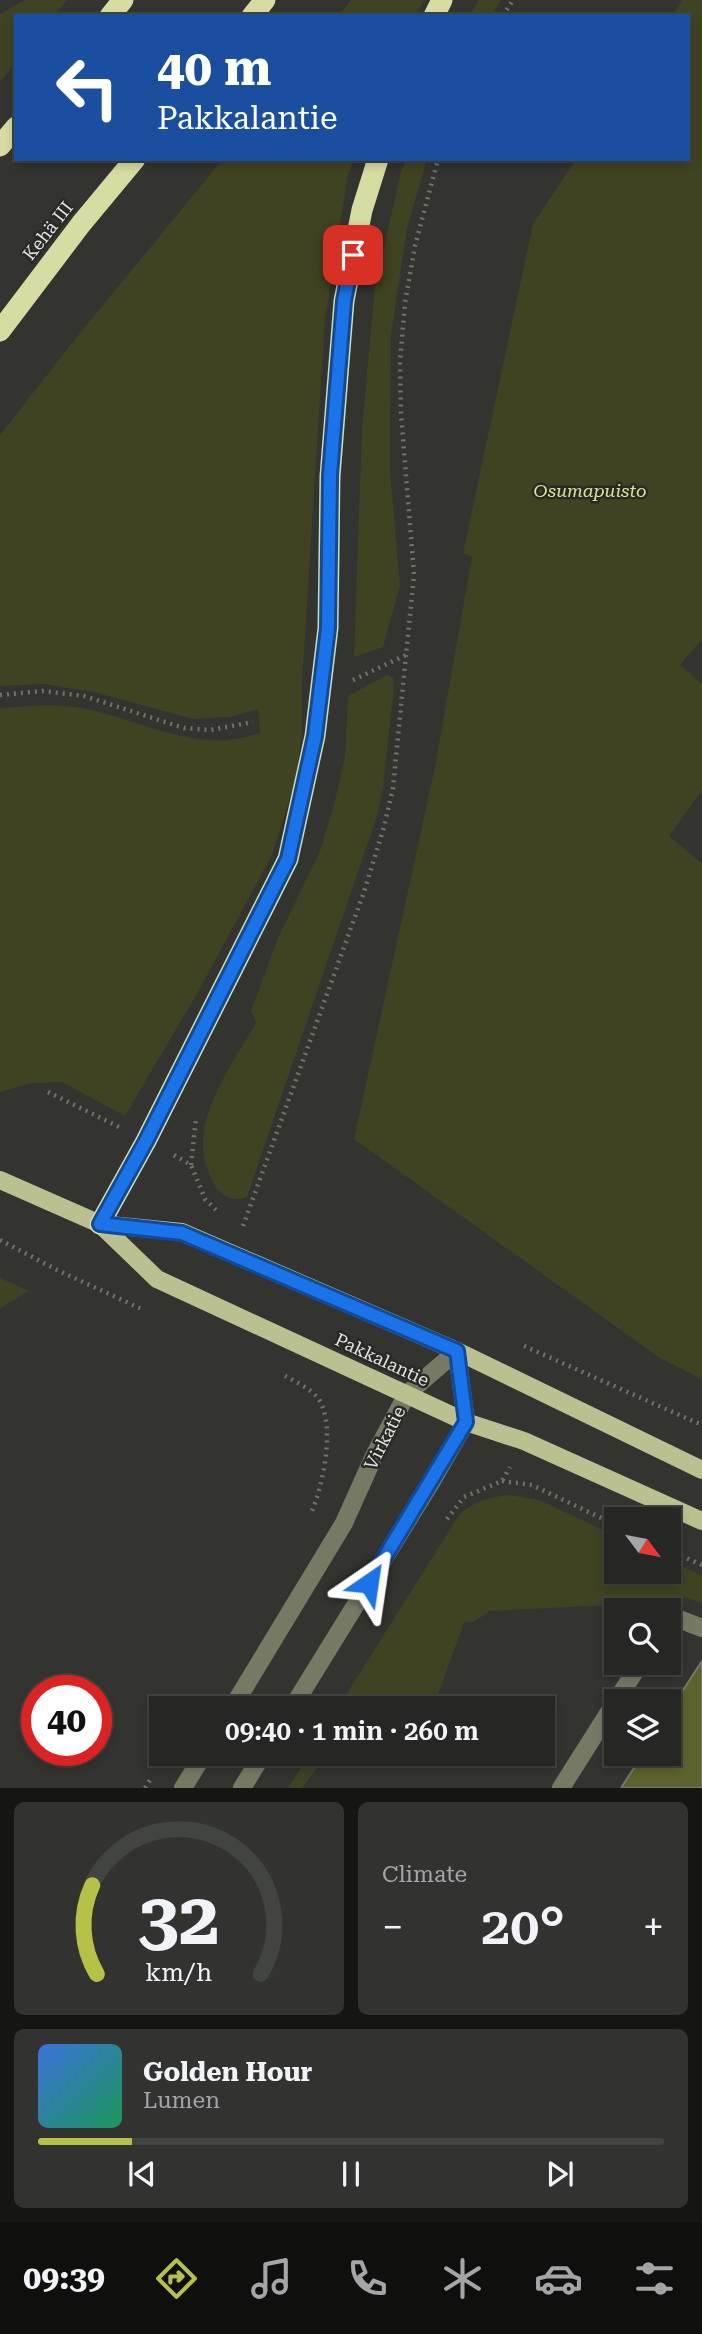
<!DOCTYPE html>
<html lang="en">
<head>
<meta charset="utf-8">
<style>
  :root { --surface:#262724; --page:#323331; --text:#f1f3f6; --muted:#a4a5a6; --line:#424441; --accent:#b8c147 }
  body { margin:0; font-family:"Roboto Serif",serif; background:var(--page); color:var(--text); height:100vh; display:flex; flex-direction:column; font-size:26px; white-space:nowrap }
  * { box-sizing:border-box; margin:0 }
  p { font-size:23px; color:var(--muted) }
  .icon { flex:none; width:38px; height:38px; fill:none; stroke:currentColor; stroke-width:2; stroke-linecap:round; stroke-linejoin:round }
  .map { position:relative; height:1788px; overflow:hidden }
  .sheet { display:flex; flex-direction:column; gap:14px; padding:14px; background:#151514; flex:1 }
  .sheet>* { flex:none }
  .guide { position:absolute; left:14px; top:14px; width:676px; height:147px; border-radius:0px; box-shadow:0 4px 10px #0003,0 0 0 2px var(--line); background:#1a4fa0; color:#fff; overflow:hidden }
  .needle { width:46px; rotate:122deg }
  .fabs { position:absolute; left:604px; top:1507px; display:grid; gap:14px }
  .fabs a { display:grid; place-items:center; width:77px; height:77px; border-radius:0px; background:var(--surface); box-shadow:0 4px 10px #0003,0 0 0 2px var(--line); font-size:35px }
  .speed { position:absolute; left:21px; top:1675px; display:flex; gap:14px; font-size:35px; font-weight:700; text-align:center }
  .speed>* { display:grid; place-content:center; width:91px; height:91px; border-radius:50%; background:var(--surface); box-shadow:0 4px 10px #0003,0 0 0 2px var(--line); line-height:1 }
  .speed .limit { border:10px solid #d22; background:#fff; color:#111 }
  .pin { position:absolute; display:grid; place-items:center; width:60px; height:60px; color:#fff; margin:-30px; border-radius:14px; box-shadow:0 4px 10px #0006 }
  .me { position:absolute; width:77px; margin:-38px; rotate:32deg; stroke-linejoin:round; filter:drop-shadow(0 0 5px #0008) }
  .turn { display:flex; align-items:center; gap:24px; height:147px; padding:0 28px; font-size:32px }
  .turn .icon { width:91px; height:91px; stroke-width:2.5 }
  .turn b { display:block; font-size:49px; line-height:60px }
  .big { font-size:52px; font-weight:600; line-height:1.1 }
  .sheet .card { flex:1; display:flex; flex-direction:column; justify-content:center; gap:10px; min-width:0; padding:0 24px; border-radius:10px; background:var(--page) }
  .sheet .dial { align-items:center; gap:0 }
  .dial svg { height:182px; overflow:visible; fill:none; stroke:var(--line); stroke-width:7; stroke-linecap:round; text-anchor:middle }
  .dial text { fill:var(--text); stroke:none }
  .song { display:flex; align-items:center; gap:21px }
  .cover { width:84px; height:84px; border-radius:10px; background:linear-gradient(135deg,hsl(220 70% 55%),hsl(150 70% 35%)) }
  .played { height:7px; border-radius:4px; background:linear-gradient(90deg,var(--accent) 15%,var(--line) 15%) }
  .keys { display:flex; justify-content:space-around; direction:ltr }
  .heat { display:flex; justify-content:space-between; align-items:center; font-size:38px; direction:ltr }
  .sheet .tiles { flex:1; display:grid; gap:14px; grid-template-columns:1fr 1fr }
  .card:last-child { grid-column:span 2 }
  .trip { position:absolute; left:149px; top:1696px; width:406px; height:70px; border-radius:0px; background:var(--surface); box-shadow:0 4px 10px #0003,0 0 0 2px var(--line); font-weight:600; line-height:70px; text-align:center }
  .tabs { display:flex; height:112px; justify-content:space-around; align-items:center; background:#0f100e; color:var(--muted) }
  .tabs .icon { width:49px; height:49px }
  .tabs .on { color:var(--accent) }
  .tabs b { font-size:32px; color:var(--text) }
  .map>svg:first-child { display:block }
  .green { fill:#3f4321 }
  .building { fill:#5e622c; stroke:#767772; stroke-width:2 }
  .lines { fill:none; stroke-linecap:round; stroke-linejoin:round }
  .path { stroke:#71726e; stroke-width:4.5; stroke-dasharray:2 5; stroke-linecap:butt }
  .minor { stroke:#777a63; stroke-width:18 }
  .major { stroke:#bbc090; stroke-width:18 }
  .highway { stroke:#d6dca2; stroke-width:21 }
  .route-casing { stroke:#114b97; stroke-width:18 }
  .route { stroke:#1a73e8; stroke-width:12 }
  .labels { text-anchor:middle; stroke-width:5; stroke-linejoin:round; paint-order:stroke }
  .street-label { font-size:18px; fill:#e4e4e1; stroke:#292a26 }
  .park-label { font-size:18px; font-style:italic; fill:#dde592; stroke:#292a26 }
</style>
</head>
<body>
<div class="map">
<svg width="702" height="1788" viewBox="0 0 702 1788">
  <rect width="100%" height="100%" fill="#333430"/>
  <path class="green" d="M 25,0 L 67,0 L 54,16 L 16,16 L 16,62 L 0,82 L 0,14 Z
    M 351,0 L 424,0 L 416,16 L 338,16 Z
    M 479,0 L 501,0 L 491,16 L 469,16 Z
    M 682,0 L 702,0 L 702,639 L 680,665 L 702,684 L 702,790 L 669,836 L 702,864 L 702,1379 L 660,1358 L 354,1139 L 435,767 L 472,557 L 463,553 L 533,224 L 576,159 L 688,159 L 688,16 L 672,16 Z
    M 223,159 L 354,159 L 348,174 L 325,319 L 302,682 L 302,735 L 295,782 L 272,855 L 198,992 L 125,1116 L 62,1082 L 31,1083 L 0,1092 L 0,708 C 21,707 44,704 65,706 C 133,712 191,758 260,733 L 258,709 L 230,717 L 193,719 L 94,692 L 44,684 L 0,686 L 0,435 L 80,333 Z
    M 406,159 L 427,159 L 407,228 L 391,335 L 390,471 L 400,586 L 383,647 L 354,657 L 362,428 L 375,287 L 401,172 Z
    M 387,675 L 393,678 L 394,685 L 383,788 L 376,819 L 247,1197 C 235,1202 227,1198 218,1190 C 213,1184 211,1178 208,1171 C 188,1122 232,1065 256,1023 L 251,1011 L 278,938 L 320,851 L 334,805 L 345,757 L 348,696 Z
    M 0,1278 L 29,1291 L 0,1308 Z
    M 510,1495 L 539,1500 L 616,1536 L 616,1572 L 668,1572 L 669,1560 L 702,1576 L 702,1603 L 685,1597 L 675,1602 L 490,1611 L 473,1622 L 464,1623 L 433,1708 L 338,1708 L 459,1515 C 474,1501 490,1497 510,1495 Z
    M 310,1754 L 327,1754 L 302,1788 L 288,1788 Z"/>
  <path class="building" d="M 702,1661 L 702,1788 L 621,1788 L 643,1754 L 668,1754 L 668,1713 Z"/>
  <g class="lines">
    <path class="path" d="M 503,16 L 513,0
      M 353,680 L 406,655 L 414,575 L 401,413 L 400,362 L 405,303 L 415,246 L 438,159
      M 0,695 L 42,691 L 84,696 L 184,728 L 210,730 L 253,722
      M 48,1092 L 119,1127
      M 174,1155 L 191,1165 L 205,1199 L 218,1212
      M 191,1165 L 196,1118
      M 243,1226 L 364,892 L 384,827 L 393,788 L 406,655
      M 0,1240 L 57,1270 L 144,1310
      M 524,1346 L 702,1425
      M 285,1376 C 295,1381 310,1389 317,1397 C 337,1421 323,1487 311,1513
      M 502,1481 L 532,1485 L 616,1525
      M 447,1519 L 464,1497 L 502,1481 L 510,1467
      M 668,1550 L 702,1565
      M 195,1708 L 201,1699
      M 145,1788 L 152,1777"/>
    <path class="minor" d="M 668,1620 L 671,1616 L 702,1628
      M 616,1701 L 641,1662
      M 232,1708 L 344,1523 L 375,1454 L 407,1394 L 457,1351
      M 292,1708 L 432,1481 L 466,1422 L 457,1351
      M 183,1788 L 204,1754
      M 242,1788 L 263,1754
      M 561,1788 L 616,1701"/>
    <path class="major" d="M 0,1180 L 100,1224 L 182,1232 L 457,1351 L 702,1470
      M 100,1224 L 157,1279 L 466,1422 L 524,1441 L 702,1521"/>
    <path class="highway" d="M 110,16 L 123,0
      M 252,16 L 265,0
      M 434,16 L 442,0
      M 0,146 L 16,127
      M 0,331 L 81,224 L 135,159
      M 100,1224 L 146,1141 L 288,859 L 315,736 L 328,628 L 330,476 L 344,301 L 362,210 L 378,159"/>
  </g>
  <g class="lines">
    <g class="route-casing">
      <path id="route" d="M 353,255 L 344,301 L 330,475 L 328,628 L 315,736 L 288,859 L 146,1141 L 100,1224 L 182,1233 L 457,1351 L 466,1422 L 369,1583"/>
    </g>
    <use href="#route" class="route"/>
  </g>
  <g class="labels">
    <g class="street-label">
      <text transform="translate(48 231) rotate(-52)" y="6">Kehä III</text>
      <text transform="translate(382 1360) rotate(25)" y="6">Pakkalantie</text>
      <text transform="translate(385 1438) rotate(-63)" y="6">Virkatie</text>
    </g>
    <g class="park-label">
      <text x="590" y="497">Osumapuisto</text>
    </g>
  </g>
</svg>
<div class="fabs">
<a><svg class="needle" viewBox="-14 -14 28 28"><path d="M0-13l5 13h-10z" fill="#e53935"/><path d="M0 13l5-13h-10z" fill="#a4a5a6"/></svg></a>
<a><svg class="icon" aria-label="search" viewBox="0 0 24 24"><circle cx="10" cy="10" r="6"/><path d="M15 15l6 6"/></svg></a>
<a><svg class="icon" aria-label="layers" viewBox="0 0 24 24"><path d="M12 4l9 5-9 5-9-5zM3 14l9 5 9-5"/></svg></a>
</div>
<div class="speed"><div class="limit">40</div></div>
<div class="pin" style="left:353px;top:255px;background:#d93025"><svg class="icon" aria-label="arrive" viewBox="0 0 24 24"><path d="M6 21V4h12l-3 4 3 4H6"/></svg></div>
<svg class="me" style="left:369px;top:1583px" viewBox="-20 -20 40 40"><path d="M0-17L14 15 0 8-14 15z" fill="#1a73e8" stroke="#fff" stroke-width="4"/></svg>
<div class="trip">09:40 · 1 min · 260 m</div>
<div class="guide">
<div class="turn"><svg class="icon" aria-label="left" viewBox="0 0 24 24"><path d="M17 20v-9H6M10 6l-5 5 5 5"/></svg><div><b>40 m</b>Pakkalantie</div></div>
</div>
</div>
<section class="sheet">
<div class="tiles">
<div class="card dial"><svg viewBox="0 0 100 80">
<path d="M14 69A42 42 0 1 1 86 69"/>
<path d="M14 69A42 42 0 0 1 12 30" stroke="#b8c147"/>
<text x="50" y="56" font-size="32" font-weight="700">32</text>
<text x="50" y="72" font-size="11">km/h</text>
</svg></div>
<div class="card"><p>Climate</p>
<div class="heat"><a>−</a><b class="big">20°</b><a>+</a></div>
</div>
<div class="card">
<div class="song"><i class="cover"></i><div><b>Golden Hour</b><p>Lumen</p></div></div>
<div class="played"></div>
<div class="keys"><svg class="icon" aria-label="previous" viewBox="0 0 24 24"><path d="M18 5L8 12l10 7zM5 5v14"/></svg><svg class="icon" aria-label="pause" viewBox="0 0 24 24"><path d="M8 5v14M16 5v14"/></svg><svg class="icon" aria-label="next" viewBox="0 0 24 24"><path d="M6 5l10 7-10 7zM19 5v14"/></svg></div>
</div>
</div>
</section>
<nav class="tabs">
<b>09:39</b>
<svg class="icon on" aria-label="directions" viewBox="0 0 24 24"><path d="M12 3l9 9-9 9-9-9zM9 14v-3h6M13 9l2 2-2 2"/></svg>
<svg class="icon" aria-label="music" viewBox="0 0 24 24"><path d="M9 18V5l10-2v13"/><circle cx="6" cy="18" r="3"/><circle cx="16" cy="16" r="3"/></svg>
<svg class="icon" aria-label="phone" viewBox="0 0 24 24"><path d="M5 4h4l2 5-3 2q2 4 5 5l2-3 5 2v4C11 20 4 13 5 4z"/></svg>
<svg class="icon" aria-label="climate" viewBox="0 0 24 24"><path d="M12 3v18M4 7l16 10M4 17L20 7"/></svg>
<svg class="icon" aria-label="car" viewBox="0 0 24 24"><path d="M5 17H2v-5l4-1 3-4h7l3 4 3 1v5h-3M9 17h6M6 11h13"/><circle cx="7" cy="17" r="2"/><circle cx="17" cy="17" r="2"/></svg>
<svg class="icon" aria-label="filters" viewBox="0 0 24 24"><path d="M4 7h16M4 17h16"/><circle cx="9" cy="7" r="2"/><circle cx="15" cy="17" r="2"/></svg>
</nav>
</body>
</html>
